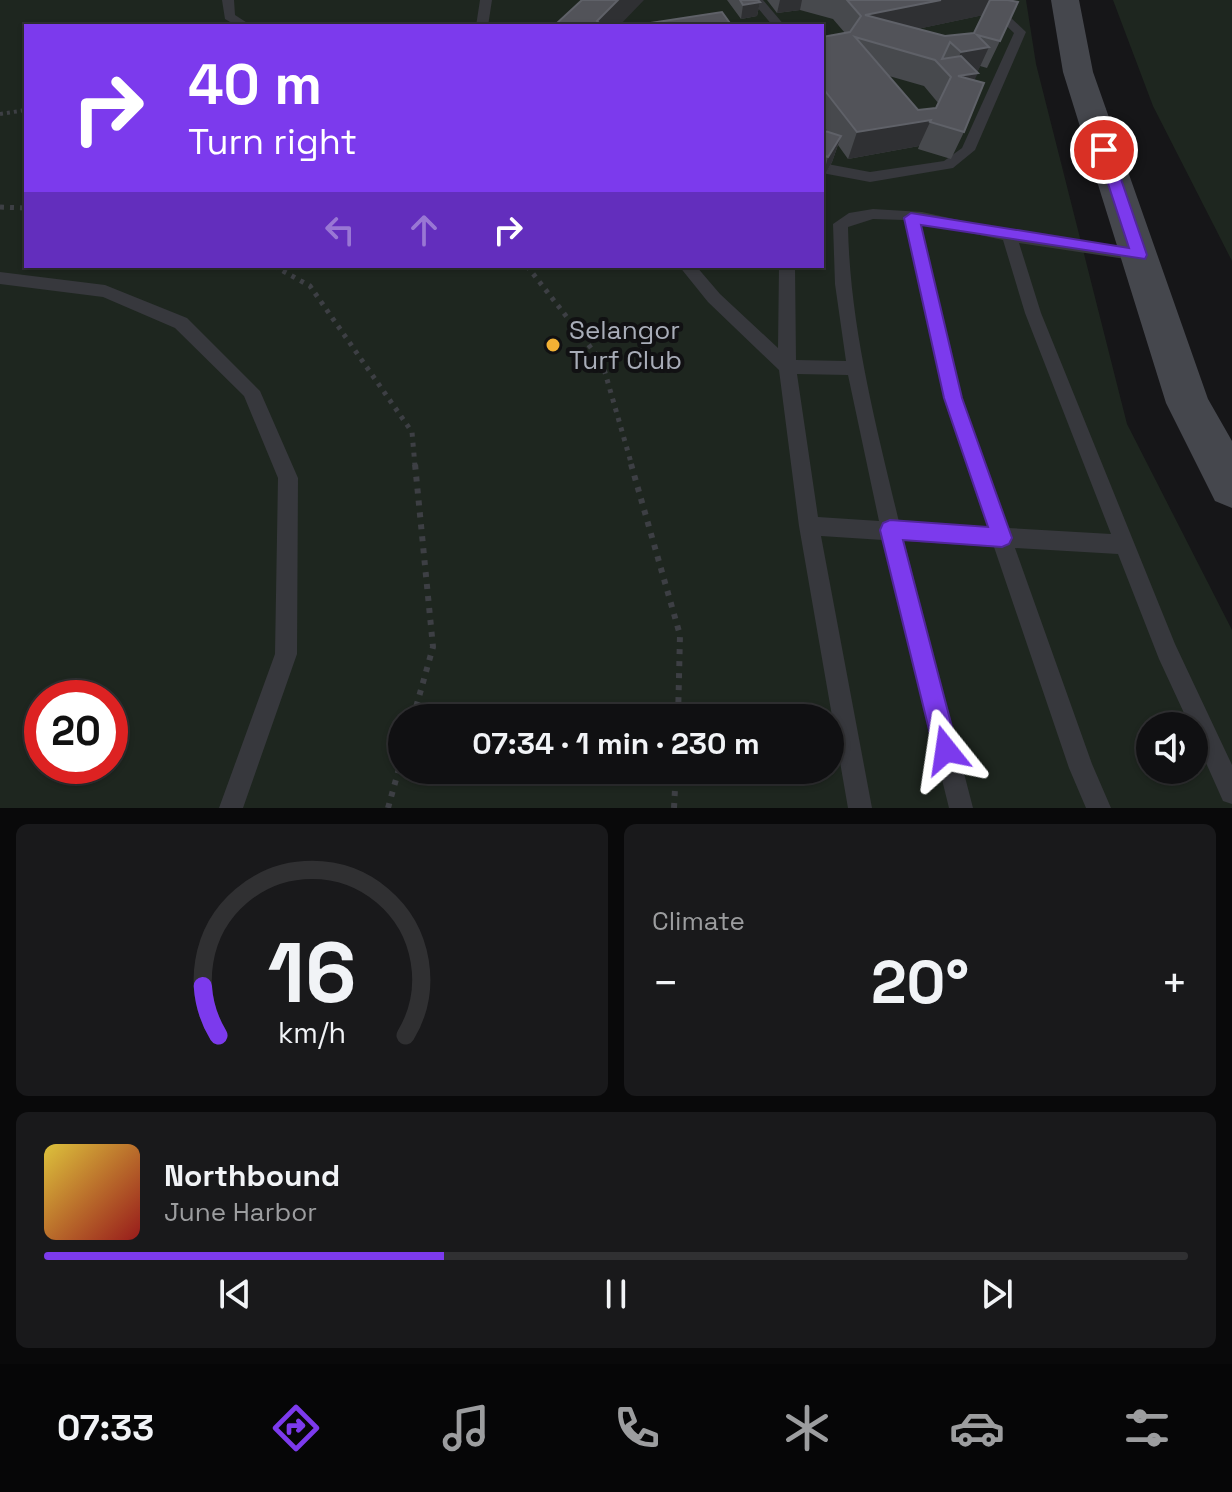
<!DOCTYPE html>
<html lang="en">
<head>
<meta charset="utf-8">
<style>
  :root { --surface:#101012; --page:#19191b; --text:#f1f3f6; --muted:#9c9d9f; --line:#303032; --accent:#7c3aed }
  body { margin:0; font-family:"Space Grotesk",sans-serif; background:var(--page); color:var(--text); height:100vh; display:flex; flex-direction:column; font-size:30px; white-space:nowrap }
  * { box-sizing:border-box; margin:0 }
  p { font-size:26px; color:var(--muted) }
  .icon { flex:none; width:44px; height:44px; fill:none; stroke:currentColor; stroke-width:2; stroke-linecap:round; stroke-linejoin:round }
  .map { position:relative; height:808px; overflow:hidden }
  .panel { display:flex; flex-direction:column; gap:16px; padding:16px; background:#09090a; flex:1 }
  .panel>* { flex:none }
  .guide { position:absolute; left:24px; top:24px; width:800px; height:244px; border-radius:0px; box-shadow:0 2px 6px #0004,0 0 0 2px var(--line); background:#7c3aed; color:#fff; overflow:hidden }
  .tools { position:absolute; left:1136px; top:712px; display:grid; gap:16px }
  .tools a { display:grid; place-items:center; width:72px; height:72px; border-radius:50%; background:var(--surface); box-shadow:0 2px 6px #0004,0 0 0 2px var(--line); font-size:40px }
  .speed { position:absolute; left:24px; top:680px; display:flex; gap:16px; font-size:40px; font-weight:700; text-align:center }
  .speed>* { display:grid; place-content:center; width:104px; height:104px; border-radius:50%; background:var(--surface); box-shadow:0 2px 6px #0004,0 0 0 2px var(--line); line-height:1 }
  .speed .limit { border:12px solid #d22; background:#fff; color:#111 }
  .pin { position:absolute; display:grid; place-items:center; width:68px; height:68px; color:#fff; margin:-34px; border:4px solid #fff; border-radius:50%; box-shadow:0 2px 8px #0007 }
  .me { position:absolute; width:88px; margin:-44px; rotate:345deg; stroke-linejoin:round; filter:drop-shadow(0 0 6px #0008) }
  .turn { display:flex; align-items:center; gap:28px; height:168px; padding:0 32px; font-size:36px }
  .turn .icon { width:104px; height:104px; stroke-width:2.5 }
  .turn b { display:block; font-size:56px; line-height:68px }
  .lanes { display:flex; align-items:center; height:76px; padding:0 32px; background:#0003; justify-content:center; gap:40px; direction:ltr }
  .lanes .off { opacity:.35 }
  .big { font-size:60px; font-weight:800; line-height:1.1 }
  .panel .widget { flex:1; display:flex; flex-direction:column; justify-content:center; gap:12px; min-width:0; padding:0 28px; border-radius:12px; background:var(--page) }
  .panel .dial { align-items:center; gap:0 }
  .dial svg { height:208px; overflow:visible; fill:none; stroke:var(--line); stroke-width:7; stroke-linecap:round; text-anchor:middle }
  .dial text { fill:var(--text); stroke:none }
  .song { display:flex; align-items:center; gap:24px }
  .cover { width:96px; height:96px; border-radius:12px; background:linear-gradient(135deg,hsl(50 70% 55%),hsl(0 70% 35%)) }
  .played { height:8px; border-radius:4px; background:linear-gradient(90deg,var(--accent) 35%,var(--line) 35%) }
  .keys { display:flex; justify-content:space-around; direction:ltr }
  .heat { display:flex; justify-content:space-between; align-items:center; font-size:44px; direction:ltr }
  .panel .tiles { flex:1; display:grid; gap:16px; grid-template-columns:1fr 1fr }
  .widget:last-child { grid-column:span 2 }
  .trip { position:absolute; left:388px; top:704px; width:456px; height:80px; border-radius:40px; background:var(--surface); box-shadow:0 2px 6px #0004,0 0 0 2px var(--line); font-weight:800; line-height:80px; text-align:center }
  .tab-bar { display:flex; height:128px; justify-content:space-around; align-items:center; background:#060607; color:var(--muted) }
  .tab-bar .icon { width:56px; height:56px }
  .tab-bar .on { color:var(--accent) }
  .tab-bar b { font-size:36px; color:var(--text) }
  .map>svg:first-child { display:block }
  .green { fill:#1e261f; fill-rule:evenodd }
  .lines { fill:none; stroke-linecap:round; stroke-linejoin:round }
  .path-far2 { stroke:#3d3f44; stroke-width:4; stroke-dasharray:3 4; stroke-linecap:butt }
  .path-far1 { stroke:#3d3f44; stroke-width:5; stroke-dasharray:4 6; stroke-linecap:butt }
  .path { stroke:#3d3f44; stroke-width:6; stroke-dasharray:5 7; stroke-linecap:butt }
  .lane { fill:#37383d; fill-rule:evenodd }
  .secondary { fill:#45474d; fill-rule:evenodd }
  .wall { fill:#47494d; fill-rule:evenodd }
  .shaded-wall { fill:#2f3033 }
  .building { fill:#525359; stroke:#5f6168; stroke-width:2; fill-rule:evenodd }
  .route { fill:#7c3aed; stroke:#51269a; stroke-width:2 }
  .poi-dot { fill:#f2b134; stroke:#111113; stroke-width:3 }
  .labels { text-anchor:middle; stroke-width:8; stroke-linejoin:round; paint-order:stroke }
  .poi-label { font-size:26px; fill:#a8adb8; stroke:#111113; text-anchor:start }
</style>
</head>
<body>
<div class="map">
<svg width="1232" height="808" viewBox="0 0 1232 808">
  <rect width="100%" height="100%" fill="#161618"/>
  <path class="green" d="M 0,0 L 1026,0 L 1036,64 L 1127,424 L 1232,630 L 1232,808 L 0,808 ZM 26,26 L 822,26 L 822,266 L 26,266 ZM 42,698 L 110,698 L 110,766 L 42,766 ZM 402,718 L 830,718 L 830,770 L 402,770 ZM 1150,726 L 1194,726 L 1194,770 L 1150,770 Z
    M 1113,0 L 1232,0 L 1232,261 L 1153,106 Z"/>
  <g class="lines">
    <path class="path-far2" d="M 0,114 L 26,110"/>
    <path class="path-far1" d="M 0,207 L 26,208
      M 274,266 L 310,286 L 412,432 L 415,466
      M 527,266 L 602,362 L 632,466"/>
    <path class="path" d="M 631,464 L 680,635 L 678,718
      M 413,718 L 433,647 L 415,464
      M 388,808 L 402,758
      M 674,808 L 676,770"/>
    <path class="lane" d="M 222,0 L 234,0 L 235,15 L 252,26 L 237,26 L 225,19 Z
      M 480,0 L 492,0 L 488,26 L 476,26 Z
      M 751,0 L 763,0 L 785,26 L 773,26 Z
      M 979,0 L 992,0 L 1026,32 L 975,150 L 953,168 L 870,182 L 822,173 L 822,163 L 870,172 L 944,161 L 962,148 L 1014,33 Z
      M 873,209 L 922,212 L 1009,231 L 1144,251 L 1147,255 L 1144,259 L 1139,261 L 1019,243 L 1041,313 L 1175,644 L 1232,765 L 1232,804 L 1223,801 L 1194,736 L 1194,726 L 1190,726 L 1159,659 L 1118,554 L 1015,548 L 1092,764 L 1111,808 L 1086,808 L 1069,768 L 994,547 L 904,541 L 973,808 L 949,808 L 883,540 L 821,536 L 872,808 L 848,808 L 799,526 L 779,370 L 708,302 L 679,266 L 696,266 L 720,294 L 778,348 L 779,266 L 795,266 L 796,360 L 846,361 L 835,284 L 833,224 L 849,213 ZM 873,219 L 904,220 L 944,398 L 988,527 L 899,522 C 876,425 850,327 848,227 ZM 919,222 L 1003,240 L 1025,313 L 1111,534 L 1008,528 L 962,398 ZM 797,374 L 848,375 L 879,521 L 818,517 Z
      M 0,272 L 105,285 L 187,318 L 260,391 L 298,478 L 297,654 L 243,808 L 219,808 L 275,654 L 278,478 L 244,396 L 175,328 L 103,297 L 0,284 Z"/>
    <path class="secondary" d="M 1051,0 L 1079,0 L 1093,72 L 1208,399 L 1232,441 L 1232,508 L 1215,501 L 1166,403 L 1063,72 Z"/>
  </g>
  <path class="wall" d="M 727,0 L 758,0 L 760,2 L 757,16 L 741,19 Z
    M 767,0 L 1008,0 L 1000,41 L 987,68 L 980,66 L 977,72 L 974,80 L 964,132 L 951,159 L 918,149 L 919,146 L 848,159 L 838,145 L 832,162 L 822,180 L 822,130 L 828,132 L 822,124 L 822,37 L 845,33 L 833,19 L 800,10 L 777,13 ZM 983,15 L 974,33 L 945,36 L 917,29 ZM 889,76 L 924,86 L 939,104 L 936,108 L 918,110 Z"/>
  <path class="shaded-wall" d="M 618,0 L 644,0 L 619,26 L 598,26 L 597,21 Z
    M 780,0 L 802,0 L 800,10 L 777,13 Z
    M 941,0 L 991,0 L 984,15 L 865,40 L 865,15 Z
    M 760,2 L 757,16 L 741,19 L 743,5 Z
    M 989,47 L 977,73 L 978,73 L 965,99 L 950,76 L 961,52 Z
    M 931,120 L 919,146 L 848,159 L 857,132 Z
    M 841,136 L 832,162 L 822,180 L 828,157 Z"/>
  <path class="building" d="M 582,0 L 618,0 L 597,21 L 602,26 L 566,26 L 557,23 Z
    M 740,0 L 758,0 L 760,2 L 743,5 Z
    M 847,0 L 941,0 L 865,15 L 945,36 L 974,33 L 990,0 L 1008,0 L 1018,2 L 1000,41 L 977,35 L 989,47 L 961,52 L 950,42 L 942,59 L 961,56 L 978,73 L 958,76 L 984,83 L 964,132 L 930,122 L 931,120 L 857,132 L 822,87 L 822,37 L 850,32 L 861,16 ZM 855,37 L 935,60 L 951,77 L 936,108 L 918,110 Z
    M 722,12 L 732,26 L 631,26 Z
    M 822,130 L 841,136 L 828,157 L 822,155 Z"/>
  <path class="route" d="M 1104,146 L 1111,150 L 1147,255 L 1145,259 L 921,225 L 962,398 L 1012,538 L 1009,544 L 1002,547 L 903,540 L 958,750 L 954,759 L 946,762 L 937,759 L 934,750 L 880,530 L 883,523 L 890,520 L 988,527 L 944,398 L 904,218 L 911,213 L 1129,248 L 1097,150 Z"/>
  <circle class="poi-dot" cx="553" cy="345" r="8"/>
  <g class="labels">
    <g class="poi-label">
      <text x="569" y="339">Selangor<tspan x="569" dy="30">Turf Club</tspan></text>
    </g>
  </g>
</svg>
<div class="tools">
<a><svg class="icon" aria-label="sound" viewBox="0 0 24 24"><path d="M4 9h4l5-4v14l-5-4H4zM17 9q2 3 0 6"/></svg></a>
</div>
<div class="speed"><div class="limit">20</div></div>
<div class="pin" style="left:1104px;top:150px;background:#d93025"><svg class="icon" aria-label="arrive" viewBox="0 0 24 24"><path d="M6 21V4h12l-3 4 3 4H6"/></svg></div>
<svg class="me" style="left:946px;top:750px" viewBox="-20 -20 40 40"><path d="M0-17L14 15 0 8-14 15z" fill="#7c3aed" stroke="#fff" stroke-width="4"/></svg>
<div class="trip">07:34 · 1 min · 230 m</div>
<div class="guide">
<div class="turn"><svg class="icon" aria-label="right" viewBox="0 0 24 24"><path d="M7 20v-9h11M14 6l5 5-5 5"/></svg><div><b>40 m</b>Turn right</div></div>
<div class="lanes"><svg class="icon off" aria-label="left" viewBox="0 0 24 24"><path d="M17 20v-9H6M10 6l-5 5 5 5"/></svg><svg class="icon off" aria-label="ahead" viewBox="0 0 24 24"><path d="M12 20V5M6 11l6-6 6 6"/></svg><svg class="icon" aria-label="right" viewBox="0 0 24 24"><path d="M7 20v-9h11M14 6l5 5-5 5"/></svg></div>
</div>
</div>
<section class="panel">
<div class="tiles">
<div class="widget dial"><svg viewBox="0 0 100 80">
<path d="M14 69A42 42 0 1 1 86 69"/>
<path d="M14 69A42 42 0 0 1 8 50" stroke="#7c3aed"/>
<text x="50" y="56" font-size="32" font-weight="700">16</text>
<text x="50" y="72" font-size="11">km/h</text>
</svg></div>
<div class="widget"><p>Climate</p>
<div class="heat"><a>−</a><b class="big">20°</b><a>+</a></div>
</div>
<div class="widget">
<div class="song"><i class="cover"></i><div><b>Northbound</b><p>June Harbor</p></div></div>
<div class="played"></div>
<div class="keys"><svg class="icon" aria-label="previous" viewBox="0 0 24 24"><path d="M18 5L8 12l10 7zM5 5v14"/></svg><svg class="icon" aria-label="pause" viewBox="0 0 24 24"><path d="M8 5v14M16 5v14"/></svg><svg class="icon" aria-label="next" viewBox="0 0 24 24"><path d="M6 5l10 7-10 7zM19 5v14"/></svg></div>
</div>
</div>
</section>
<nav class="tab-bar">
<b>07:33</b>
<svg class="icon on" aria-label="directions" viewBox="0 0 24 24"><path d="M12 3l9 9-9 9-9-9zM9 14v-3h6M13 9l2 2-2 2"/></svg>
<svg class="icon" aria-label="music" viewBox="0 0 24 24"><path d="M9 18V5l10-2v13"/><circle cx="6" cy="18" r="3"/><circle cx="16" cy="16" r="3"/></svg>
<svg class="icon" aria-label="phone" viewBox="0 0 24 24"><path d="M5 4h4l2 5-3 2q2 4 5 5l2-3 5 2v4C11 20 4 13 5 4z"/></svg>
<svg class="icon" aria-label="climate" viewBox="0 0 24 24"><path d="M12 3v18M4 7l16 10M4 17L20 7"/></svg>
<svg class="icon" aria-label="car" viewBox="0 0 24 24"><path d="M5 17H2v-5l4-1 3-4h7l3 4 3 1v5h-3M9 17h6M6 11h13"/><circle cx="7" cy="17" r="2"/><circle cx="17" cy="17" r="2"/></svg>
<svg class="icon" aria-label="filters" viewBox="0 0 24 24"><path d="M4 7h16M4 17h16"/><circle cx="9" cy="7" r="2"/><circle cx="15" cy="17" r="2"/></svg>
</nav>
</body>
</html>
